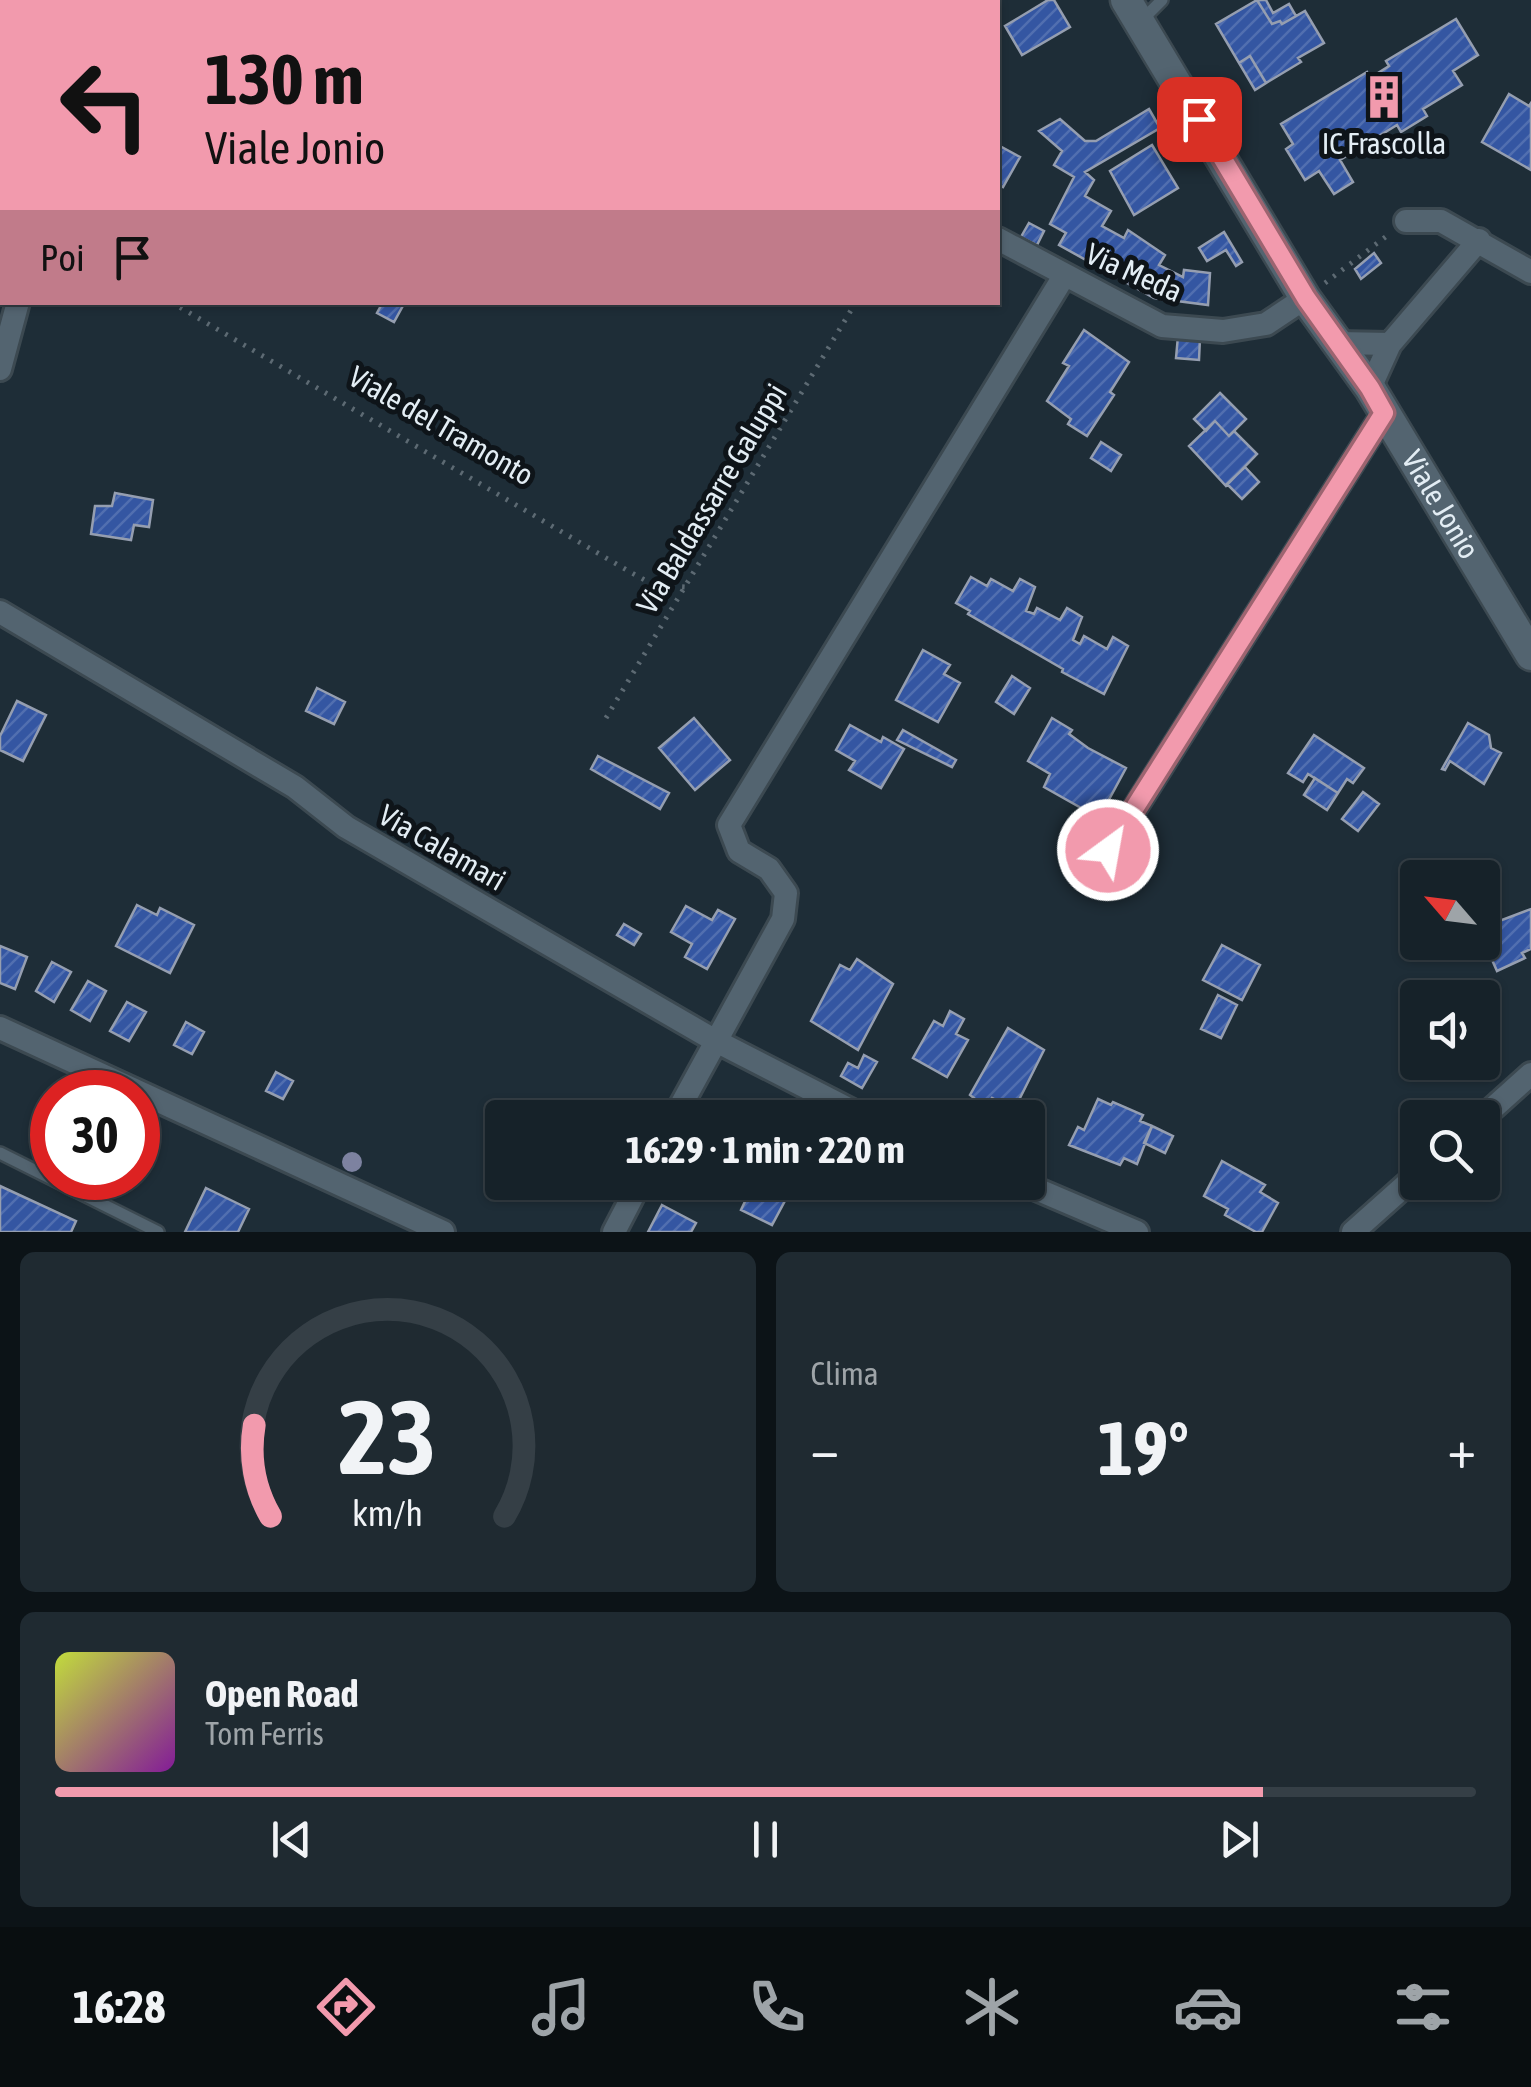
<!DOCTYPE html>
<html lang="it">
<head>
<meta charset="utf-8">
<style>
  :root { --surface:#162229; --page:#1f2a31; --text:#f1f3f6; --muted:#9ea4a8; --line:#353f46; --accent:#f29aad }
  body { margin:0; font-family:"Asap Condensed",sans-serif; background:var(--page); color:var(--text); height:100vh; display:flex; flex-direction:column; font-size:38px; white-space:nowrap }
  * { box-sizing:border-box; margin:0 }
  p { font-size:32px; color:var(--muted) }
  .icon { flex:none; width:55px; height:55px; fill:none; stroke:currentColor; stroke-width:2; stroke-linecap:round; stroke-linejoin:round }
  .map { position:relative; height:1232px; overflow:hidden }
  .sheet { display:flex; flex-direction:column; gap:20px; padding:20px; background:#0c1317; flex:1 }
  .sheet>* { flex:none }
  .guide { position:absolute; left:0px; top:0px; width:1000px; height:305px; box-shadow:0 2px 8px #0004,0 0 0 2px var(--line); background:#f29aad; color:#111; overflow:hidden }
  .needle { width:65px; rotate:298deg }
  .controls { position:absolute; left:1400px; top:860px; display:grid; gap:20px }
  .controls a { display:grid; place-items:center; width:100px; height:100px; border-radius:10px; background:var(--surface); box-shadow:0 2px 8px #0004,0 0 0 2px var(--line); font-size:50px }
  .speed { position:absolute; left:30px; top:1070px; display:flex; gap:20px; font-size:50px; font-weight:700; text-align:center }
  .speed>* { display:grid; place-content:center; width:130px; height:130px; border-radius:50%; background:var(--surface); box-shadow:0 2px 8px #0004,0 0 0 2px var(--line); line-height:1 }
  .speed .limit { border:15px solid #d22; background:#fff; color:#111 }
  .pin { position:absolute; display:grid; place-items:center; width:85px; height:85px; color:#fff; margin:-42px; border-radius:20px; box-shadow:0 5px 15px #0006 }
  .me { position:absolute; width:110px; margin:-55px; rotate:32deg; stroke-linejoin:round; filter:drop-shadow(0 0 8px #0008) }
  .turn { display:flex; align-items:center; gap:35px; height:210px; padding:0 40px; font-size:45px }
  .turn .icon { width:130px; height:130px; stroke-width:2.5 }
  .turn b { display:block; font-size:70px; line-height:85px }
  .then { display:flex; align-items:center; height:95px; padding:0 40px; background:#0003; gap:20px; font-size:38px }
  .big { font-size:75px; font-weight:700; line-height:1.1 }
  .sheet .tile { flex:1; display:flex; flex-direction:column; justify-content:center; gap:15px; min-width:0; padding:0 35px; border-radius:15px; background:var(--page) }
  .sheet .dial { align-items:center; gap:0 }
  .dial svg { height:260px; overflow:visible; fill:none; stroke:var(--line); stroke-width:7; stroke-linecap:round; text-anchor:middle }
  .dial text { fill:var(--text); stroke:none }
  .song { display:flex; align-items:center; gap:30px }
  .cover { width:120px; height:120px; border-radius:15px; background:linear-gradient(135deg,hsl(70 70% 55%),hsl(290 70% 35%)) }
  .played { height:10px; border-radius:5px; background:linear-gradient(90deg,var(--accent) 85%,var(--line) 85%) }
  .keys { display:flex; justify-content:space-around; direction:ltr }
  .heat { display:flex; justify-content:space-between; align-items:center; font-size:55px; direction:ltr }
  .sheet .tiles { flex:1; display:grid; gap:20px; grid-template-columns:1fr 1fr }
  .tile:last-child { grid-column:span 2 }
  .trip { position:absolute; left:485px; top:1100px; width:560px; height:100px; border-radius:10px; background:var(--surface); box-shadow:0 2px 8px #0004,0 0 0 2px var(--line); font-weight:700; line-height:100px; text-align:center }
  .tab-bar { display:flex; height:160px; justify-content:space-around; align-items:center; background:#090e10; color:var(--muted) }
  .tab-bar .icon { width:70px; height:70px }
  .tab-bar .selected { color:var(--accent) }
  .tab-bar b { font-size:45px; color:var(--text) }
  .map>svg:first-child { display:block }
  .building { fill:url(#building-hatch); stroke:#959eb0; stroke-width:2.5 }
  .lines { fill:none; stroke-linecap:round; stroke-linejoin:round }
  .lane-casing { stroke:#3c4951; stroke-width:16 }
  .street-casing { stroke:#3c4951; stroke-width:28 }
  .secondary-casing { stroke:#3c4951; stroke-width:35 }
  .path { stroke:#5d6a73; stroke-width:5; stroke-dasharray:2.5 8; stroke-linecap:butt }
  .lane { stroke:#536470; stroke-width:11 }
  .street { stroke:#536470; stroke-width:22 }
  .secondary { stroke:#536470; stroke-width:30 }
  .tree { fill:#7d82a0 }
  .route-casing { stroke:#9d6470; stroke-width:25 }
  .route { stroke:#f29aad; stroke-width:18 }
  .labels { text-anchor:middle; stroke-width:10; stroke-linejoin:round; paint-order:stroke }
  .poi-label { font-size:30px; fill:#e3edf4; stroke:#0e1419 }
  .street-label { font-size:30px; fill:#e3edf4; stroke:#0e1419 }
</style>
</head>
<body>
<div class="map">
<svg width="1531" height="1232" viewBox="0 0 1531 1232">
  <defs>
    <pattern id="building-hatch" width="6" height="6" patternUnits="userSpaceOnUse" patternTransform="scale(2.5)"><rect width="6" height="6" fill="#3456a2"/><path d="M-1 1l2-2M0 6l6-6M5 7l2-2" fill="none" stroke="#516fb0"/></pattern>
  </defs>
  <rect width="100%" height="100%" fill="#1e2d37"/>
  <path class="building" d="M 402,0 L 512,0 L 517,2 L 403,2 Z
    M 1048,0 L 1054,0 L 1070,27 L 1022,55 L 1005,26 Z
    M 1257,0 L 1266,0 L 1273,13 L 1289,4 L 1296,16 L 1282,24 L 1280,21 L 1272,24 Z
    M 1257,0 L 1272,24 L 1280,21 L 1282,24 L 1305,11 L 1324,43 L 1298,58 L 1301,62 L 1266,83 L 1250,56 L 1239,63 L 1216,24 Z
    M 1456,19 L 1478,55 L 1453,71 L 1462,85 L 1423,109 L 1427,116 L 1401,132 L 1397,125 L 1340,160 L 1353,182 L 1334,194 L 1319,171 L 1305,180 L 1286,149 L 1293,144 L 1281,124 L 1367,72 L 1370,78 L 1389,66 L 1386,61 Z
    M 1250,56 L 1266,83 L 1255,90 L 1239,63 Z
    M 1509,94 L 1529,106 L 1531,103 L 1531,170 L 1482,142 Z
    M 1149,109 L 1160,128 L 1085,172 L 1094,180 L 1085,196 L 1111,211 L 1102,226 L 1124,238 L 1128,230 L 1165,255 L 1159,265 L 1183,277 L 1184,270 L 1210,273 L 1208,305 L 1154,298 L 1059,245 L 1066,233 L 1050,224 L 1074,177 L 1054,165 L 1062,151 L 1039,131 L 1060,119 L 1085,141 L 1096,141 Z
    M 998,145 L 1020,157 L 1003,187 L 999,185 L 998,188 Z
    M 1152,145 L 1178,188 L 1134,215 L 1110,171 Z
    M 1029,223 L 1044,231 L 1037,245 L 1021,237 Z
    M 1224,232 L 1242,262 L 1236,266 L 1226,250 L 1207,261 L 1199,248 Z
    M 1374,253 L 1381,263 L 1361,279 L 1355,269 Z
    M 383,302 L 405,302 L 394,322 L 377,313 Z
    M 1084,330 L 1129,362 L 1110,392 L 1114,395 L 1087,436 L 1068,424 L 1071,419 L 1047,401 L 1069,366 L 1063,363 Z
    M 1178,336 L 1200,338 L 1199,360 L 1176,358 Z
    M 1220,393 L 1246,419 L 1229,436 L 1215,421 L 1206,431 L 1194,419 Z
    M 1215,421 L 1229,436 L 1234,431 L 1257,454 L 1226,486 L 1189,446 Z
    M 1101,442 L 1121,455 L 1111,471 L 1091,458 Z
    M 1245,467 L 1259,482 L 1242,499 L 1227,484 Z
    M 115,493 L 153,500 L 149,527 L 134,525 L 131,540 L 91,534 L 95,506 L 112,506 Z
    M 971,577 L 987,586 L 991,579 L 1013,591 L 1020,579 L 1035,587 L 1026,611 L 1034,614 L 1037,608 L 1060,620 L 1067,608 L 1082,617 L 1073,640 L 1080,644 L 1084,636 L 1107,649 L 1113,637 L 1128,646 L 1104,694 L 1062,672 L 1063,669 L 968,614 L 970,611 L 956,603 Z
    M 923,650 L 950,665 L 944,674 L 960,683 L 938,722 L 896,700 Z
    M 1012,676 L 1030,688 L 1014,714 L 996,702 Z
    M 317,688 L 345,702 L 334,724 L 306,711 Z
    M 17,701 L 46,715 L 23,761 L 0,750 L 0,736 Z
    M 694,718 L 730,760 L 695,790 L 659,748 Z
    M 1052,718 L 1072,730 L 1069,734 L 1088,748 L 1126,768 L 1099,818 L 1044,787 L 1050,774 L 1028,761 Z
    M 1468,723 L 1489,735 L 1491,748 L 1501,753 L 1484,784 L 1450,761 L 1445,770 L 1442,769 Z
    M 850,725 L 881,742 L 883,737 L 904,749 L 881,788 L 849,770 L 855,761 L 836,750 Z
    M 903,730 L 956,760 L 952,767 L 897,740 Z
    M 1314,735 L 1364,768 L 1353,783 L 1347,779 L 1338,793 L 1308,774 L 1303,782 L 1288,773 Z
    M 598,756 L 669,793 L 660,809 L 591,769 Z
    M 1315,778 L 1338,793 L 1327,810 L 1304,795 Z
    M 1363,792 L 1379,804 L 1358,831 L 1342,819 Z
    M 137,905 L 157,915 L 160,908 L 194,925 L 170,973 L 116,946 Z
    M 686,906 L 712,920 L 718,910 L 735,919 L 707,969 L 685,957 L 692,944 L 671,932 Z
    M 1531,909 L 1531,949 L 1522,953 L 1525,958 L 1497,971 L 1482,937 L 1497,930 L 1494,923 Z
    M 624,924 L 641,934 L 634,945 L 617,935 Z
    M 1222,945 L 1260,965 L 1242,1000 L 1203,980 Z
    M 0,946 L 27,957 L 15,989 L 0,983 Z
    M 857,959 L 893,984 L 858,1050 L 811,1021 L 840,965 L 850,970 Z
    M 52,962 L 71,972 L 54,1002 L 36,991 Z
    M 88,981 L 106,991 L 90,1021 L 71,1010 Z
    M 1218,995 L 1237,1005 L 1221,1038 L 1201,1029 Z
    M 127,1002 L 146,1012 L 129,1041 L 110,1031 Z
    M 950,1011 L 964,1019 L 956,1034 L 968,1040 L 947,1077 L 913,1058 L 934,1021 L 943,1026 Z
    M 186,1022 L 204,1032 L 192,1054 L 174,1045 Z
    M 1008,1028 L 1044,1050 L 1014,1110 L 992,1098 L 984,1110 L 971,1103 L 974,1098 L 970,1095 Z
    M 864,1055 L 877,1062 L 862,1088 L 841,1076 L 848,1063 L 858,1068 Z
    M 276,1072 L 293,1081 L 283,1099 L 266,1091 Z
    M 992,1098 L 1014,1110 L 1010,1118 L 995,1118 L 984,1110 Z
    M 1098,1099 L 1111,1105 L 1113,1102 L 1143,1115 L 1140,1121 L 1152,1126 L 1137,1164 L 1124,1158 L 1120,1165 L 1069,1145 L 1078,1127 L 1084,1130 Z
    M 45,1101 L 52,1105 L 52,1130 L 34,1120 Z
    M 1152,1126 L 1173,1136 L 1165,1153 L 1144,1143 Z
    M 1222,1161 L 1265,1185 L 1260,1192 L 1278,1203 L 1262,1232 L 1256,1232 L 1225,1215 L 1228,1209 L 1204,1196 Z
    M 740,1182 L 795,1182 L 772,1225 L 741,1210 L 749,1193 L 738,1187 Z
    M 0,1186 L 76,1221 L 71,1232 L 0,1232 Z
    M 206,1188 L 249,1209 L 238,1232 L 185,1232 Z
    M 662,1205 L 696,1223 L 691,1232 L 648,1232 Z"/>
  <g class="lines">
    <g class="lane-casing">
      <path id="lane" d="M 1140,22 L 1162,0
        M 0,1153 L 158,1232"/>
    </g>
    <g class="street-casing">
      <path id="street" d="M 108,0 L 112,2
        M 556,0 L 561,2
        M 1406,221 L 1441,221 L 1531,272
        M 998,239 L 1162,326 L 1223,331 L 1266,324 L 1305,298
        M 1337,343 L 1390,344
        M 0,369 L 18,302
        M 1370,388 L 1390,344 L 1479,240
        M 0,612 L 295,787 L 346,827 L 714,1040 L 866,1118
        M 1108,851 L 1384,413
        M 0,1028 L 443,1232
        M 674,1118 L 783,919 L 786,893 L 769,869 L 739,851 L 729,825 L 1064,276
        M 1482,1118 L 1531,1074
        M 1020,1182 L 1137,1232
        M 614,1232 L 640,1182
        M 1353,1232 L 1418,1174"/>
    </g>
    <g class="secondary-casing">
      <g id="secondary">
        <path id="s1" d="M 1126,0 L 1305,298 L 1370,388 L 1531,655"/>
      </g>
    </g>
    <path class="path" d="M 1325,283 L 1388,235
      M 171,302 L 630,572 L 654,585 L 685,587
      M 606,718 L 856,302"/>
    <use href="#lane" class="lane"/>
    <use href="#street" class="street"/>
    <use href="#secondary" class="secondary"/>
  </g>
  <circle class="tree" cx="352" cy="1162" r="10"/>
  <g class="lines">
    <g class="route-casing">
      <path id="route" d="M 1108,850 L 1384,413 L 1370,388 L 1306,298 L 1199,119"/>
    </g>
    <use href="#route" class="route"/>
  </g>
  <defs>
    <g id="building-bare" transform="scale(3.45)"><path d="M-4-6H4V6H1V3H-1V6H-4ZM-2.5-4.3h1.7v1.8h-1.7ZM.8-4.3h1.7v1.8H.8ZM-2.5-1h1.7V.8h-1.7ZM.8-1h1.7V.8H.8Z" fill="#f29aad" stroke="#0e1419" stroke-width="2.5" paint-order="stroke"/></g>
  </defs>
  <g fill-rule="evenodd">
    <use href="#building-bare" x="1384" y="97"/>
  </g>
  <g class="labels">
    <g class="poi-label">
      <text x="1384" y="154">IC Frascolla</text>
    </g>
    <g class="street-label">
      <text transform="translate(1134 273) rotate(24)" y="10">Via Meda</text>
      <text transform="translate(441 426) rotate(30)" y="10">Viale del Tramonto</text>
      <text transform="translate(712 499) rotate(-59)" y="10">Via Baldassarre Galuppi</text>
      <text dy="10" stroke="none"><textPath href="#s1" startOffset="595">Viale Jonio</textPath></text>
      <text transform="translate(442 848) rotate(30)" y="10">Via Calamari</text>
    </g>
  </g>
</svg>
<div class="controls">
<a><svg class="needle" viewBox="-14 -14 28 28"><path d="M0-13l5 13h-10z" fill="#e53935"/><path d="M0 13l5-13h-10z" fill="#9ea4a8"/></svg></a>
<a><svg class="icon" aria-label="sound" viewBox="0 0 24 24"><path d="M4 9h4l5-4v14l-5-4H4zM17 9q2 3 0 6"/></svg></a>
<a><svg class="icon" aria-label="search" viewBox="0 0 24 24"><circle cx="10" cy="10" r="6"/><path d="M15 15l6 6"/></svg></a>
</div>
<div class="speed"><div class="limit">30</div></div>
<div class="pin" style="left:1199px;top:119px;background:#d93025"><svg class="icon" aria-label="arrive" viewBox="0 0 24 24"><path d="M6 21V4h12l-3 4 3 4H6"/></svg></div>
<svg class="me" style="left:1108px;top:850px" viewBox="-20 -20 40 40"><circle r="17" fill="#f29aad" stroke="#fff" stroke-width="3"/><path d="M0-11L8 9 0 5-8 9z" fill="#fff"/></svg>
<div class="trip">16:29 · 1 min · 220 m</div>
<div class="guide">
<div class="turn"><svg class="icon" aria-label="left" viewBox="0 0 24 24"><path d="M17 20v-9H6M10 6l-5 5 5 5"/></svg><div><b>130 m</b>Viale Jonio</div></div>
<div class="then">Poi<svg class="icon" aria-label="arrive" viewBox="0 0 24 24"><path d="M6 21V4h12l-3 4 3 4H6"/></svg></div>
</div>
</div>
<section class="sheet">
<div class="tiles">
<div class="tile dial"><svg viewBox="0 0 100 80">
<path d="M14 69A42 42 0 1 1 86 69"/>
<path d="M14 69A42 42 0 0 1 9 41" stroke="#f29aad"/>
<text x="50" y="56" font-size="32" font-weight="700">23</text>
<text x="50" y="72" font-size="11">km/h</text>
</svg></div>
<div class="tile"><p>Clima</p>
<div class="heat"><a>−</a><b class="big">19°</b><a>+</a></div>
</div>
<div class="tile">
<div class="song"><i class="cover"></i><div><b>Open Road</b><p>Tom Ferris</p></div></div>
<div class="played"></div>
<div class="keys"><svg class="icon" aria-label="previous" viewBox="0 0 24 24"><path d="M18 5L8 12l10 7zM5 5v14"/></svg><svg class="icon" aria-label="pause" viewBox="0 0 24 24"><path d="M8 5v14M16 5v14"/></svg><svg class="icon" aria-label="next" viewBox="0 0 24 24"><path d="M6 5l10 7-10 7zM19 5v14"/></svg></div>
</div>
</div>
</section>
<nav class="tab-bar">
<b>16:28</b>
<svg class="icon selected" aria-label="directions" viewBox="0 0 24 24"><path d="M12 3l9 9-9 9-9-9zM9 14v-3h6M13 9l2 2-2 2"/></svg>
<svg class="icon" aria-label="music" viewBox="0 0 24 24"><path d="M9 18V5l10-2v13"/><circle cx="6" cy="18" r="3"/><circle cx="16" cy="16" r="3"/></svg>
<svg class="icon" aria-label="phone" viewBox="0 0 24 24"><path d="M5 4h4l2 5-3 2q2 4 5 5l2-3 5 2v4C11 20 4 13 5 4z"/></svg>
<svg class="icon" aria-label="climate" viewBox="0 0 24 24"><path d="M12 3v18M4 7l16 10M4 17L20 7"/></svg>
<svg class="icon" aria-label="car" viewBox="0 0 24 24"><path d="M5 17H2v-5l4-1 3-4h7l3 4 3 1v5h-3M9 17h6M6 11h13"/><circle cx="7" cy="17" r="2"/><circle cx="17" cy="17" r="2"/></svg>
<svg class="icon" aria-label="filters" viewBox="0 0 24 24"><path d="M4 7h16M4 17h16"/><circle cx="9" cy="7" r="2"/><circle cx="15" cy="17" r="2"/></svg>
</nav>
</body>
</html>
